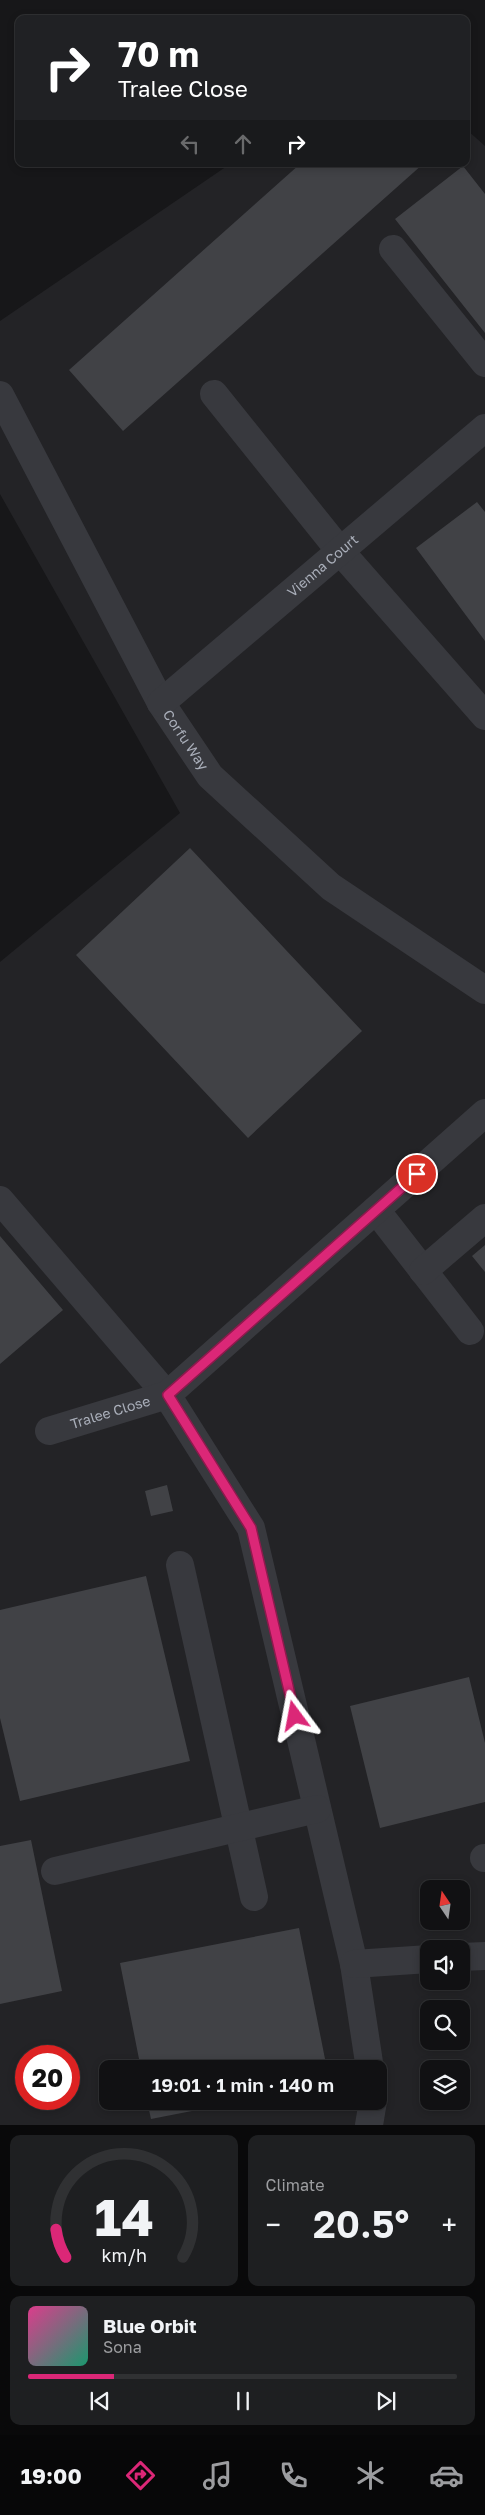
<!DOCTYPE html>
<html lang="en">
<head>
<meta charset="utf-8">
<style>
  :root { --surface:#111113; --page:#1e1f21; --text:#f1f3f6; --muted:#9c9da0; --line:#303133; --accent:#db2777 }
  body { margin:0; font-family:"Golos Text",sans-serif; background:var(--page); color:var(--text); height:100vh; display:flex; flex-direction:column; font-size:19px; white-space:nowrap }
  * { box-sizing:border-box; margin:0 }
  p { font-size:16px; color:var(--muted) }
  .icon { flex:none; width:28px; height:28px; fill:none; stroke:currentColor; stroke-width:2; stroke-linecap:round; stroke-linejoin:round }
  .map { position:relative; height:2125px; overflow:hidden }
  .sheet { display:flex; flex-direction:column; gap:10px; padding:10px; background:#09090a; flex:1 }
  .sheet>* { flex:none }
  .top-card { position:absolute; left:15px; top:15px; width:455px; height:152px; border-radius:10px; box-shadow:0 2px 8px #0003,0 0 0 1px var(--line); background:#202124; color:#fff; overflow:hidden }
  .needle { width:32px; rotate:347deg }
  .tools { position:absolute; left:420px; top:1880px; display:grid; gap:10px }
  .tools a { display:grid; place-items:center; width:50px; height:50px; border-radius:10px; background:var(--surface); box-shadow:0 2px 8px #0003,0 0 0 1px var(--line); font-size:25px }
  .speed { position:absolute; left:15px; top:2045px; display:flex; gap:10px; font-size:25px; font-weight:700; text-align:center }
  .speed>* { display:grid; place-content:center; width:65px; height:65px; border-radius:50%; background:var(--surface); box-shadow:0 2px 8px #0003,0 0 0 1px var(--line); line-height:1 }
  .speed .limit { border:8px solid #d22; background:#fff; color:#111 }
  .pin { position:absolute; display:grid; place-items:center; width:42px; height:42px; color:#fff; margin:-21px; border:2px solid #fff; border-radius:50%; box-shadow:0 1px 5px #0007 }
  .me { position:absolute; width:55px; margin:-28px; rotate:347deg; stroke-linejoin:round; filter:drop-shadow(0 0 4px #0008) }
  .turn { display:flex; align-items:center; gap:18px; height:105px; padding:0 20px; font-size:22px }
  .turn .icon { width:65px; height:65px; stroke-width:2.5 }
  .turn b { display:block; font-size:35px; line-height:42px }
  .lanes { display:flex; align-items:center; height:48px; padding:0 20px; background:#0003; justify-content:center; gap:25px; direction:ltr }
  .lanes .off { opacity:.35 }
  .big { font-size:38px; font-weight:600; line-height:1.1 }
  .sheet .widget { flex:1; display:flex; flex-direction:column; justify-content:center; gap:8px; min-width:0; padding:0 18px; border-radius:10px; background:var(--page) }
  .sheet .dial { align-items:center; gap:0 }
  .dial svg { height:130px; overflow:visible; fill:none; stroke:var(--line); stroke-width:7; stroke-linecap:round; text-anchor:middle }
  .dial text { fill:var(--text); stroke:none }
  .song { display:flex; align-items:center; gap:15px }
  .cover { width:60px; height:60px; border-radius:8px; background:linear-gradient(135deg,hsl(330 70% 55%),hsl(160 70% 35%)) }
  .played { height:5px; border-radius:2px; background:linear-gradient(90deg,var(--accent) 20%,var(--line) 20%) }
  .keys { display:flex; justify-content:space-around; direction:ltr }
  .heat { display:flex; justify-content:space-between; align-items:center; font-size:28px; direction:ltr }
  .sheet .tiles { flex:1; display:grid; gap:10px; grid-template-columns:1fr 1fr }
  .widget:last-child { grid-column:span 2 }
  .trip { position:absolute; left:99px; top:2060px; width:288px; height:50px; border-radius:10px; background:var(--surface); box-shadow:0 2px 8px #0003,0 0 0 1px var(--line); font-weight:600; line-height:50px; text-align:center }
  .tab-bar { display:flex; height:80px; justify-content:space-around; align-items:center; background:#070708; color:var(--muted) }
  .tab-bar .icon { width:35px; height:35px }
  .tab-bar .on { color:var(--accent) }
  .tab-bar b { font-size:22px; color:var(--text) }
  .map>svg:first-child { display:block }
  .built { fill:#232326; fill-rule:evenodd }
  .building { fill:#414246 }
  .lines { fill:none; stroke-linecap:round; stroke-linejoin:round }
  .minor { stroke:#38393e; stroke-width:28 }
  .route-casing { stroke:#8e194d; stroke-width:12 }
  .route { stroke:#db2777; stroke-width:9 }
  .labels { text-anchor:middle; stroke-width:5; stroke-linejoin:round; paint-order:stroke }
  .street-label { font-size:14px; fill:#a9aeb9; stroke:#121214 }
</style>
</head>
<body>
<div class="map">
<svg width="485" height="2125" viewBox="0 0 485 2125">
  <rect width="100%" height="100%" fill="#171719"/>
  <path class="built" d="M 466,129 L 485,146 L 485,2125 L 0,2125 L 0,962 L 180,813 L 0,494 L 0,321 L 230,164 L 466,164 ZM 429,1889 L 461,1889 L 461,1921 L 429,1921 ZM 429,1949 L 461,1949 L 461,1981 L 429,1981 ZM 429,2009 L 461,2009 L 461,2041 L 429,2041 ZM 26,2056 L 69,2056 L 69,2099 L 26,2099 ZM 108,2069 L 378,2069 L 378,2101 L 108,2101 ZM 429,2069 L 461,2069 L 461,2101 L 429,2101 Z"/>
  <path class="building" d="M 300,164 L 423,164 L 123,431 L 69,370 Z
    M 463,166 L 485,194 L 485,333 L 395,219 Z
    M 477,502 L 485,512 L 485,641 L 416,548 Z
    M 190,848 L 362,1031 L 248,1138 L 76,955 Z
    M 0,1236 L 63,1310 L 0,1364 Z
    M 485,1245 L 485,1272 L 472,1256 Z
    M 167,1485 L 173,1511 L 151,1516 L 145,1491 Z
    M 146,1576 L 190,1761 L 20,1801 L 0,1718 L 0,1610 Z
    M 469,1677 L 485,1743 L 485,1802 L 380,1828 L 350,1706 Z
    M 31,1840 L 62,1991 L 0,2004 L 0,1846 Z
    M 299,1928 L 327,2069 L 141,2069 L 120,1963 Z
    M 147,2101 L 238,2101 L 238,2102 L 151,2119 Z"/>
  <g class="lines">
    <g class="minor">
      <path d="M 393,249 L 485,363"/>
      <path d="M 214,394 L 340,551 L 485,716"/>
      <path id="s1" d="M 0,395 L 161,703 L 210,776 L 331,887 L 485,990"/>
      <path id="s2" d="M 161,703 L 485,428"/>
      <path d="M 0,1200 L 167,1395 L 251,1528 L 354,1964 L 370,2069"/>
      <path d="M 376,1210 L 470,1331"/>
      <path d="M 423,1271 L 485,1218"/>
      <path id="s3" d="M 49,1431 L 167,1395 L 485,1113"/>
      <path d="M 180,1565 L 254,1897"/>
      <path d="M 484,1858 L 485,1858"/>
      <path d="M 55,1871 L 317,1809"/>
      <path d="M 461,1957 L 485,1956"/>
      <path d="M 354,1964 L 429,1959"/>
      <path d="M 369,2125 L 373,2101"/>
    </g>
  </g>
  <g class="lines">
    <g class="route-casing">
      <path id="route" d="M 295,1716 L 251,1528 L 168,1395 L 417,1174"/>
    </g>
    <use href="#route" class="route"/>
  </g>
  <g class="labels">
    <g class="street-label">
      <text dy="5" stroke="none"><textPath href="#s2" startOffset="212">Vienna Court</textPath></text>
      <text dy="5" stroke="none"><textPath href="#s1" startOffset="392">Corfu Way</textPath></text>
      <text dy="5" stroke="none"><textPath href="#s3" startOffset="64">Tralee Close</textPath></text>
    </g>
  </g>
</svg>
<div class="tools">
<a><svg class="needle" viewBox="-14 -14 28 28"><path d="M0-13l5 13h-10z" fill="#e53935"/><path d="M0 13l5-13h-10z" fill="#9c9da0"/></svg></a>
<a><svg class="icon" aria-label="sound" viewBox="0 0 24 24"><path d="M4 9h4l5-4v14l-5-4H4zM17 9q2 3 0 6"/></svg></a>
<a><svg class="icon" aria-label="search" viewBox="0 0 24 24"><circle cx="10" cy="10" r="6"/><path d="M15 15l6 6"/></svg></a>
<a><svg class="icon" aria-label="layers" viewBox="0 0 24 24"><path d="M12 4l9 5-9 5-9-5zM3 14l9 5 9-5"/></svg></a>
</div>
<div class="speed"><div class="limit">20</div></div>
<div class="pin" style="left:417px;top:1174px;background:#d93025"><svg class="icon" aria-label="arrive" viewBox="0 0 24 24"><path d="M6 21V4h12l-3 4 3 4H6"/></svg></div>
<svg class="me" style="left:295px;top:1716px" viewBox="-20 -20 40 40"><path d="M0-17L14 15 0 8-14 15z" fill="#db2777" stroke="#fff" stroke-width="4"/></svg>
<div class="trip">19:01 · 1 min · 140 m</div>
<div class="top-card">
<div class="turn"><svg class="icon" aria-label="right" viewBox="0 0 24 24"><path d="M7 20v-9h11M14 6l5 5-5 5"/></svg><div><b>70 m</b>Tralee Close</div></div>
<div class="lanes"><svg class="icon off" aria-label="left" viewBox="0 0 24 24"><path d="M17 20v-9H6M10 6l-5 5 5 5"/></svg><svg class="icon off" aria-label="ahead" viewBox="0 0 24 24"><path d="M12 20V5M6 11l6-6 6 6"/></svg><svg class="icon" aria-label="right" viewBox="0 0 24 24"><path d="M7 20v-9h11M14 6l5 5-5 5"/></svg></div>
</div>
</div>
<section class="sheet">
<div class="tiles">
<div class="widget dial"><svg viewBox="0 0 100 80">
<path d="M14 69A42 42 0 1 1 86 69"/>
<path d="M14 69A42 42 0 0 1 8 52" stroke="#db2777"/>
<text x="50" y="56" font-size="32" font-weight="700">14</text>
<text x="50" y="72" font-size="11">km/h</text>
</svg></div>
<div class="widget"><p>Climate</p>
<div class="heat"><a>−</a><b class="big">20.5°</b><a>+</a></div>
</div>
<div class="widget">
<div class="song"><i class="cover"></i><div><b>Blue Orbit</b><p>Sona</p></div></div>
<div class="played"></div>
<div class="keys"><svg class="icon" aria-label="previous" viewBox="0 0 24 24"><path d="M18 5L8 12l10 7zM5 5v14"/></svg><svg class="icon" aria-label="pause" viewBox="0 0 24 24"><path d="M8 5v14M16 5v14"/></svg><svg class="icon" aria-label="next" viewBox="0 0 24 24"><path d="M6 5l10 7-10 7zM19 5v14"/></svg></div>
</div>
</div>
</section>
<nav class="tab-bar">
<b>19:00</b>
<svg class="icon on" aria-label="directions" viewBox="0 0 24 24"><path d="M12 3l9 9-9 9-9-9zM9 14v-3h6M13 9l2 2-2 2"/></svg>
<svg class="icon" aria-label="music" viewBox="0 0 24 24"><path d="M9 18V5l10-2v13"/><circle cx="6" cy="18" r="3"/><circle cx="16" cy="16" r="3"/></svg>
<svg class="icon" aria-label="phone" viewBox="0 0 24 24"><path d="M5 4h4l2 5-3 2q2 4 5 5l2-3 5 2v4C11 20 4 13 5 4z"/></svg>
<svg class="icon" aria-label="climate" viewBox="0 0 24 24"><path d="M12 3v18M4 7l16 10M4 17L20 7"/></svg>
<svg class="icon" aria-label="car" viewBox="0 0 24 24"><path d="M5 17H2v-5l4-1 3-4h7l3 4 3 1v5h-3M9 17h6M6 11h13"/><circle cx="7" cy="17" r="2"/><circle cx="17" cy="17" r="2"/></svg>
</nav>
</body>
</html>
